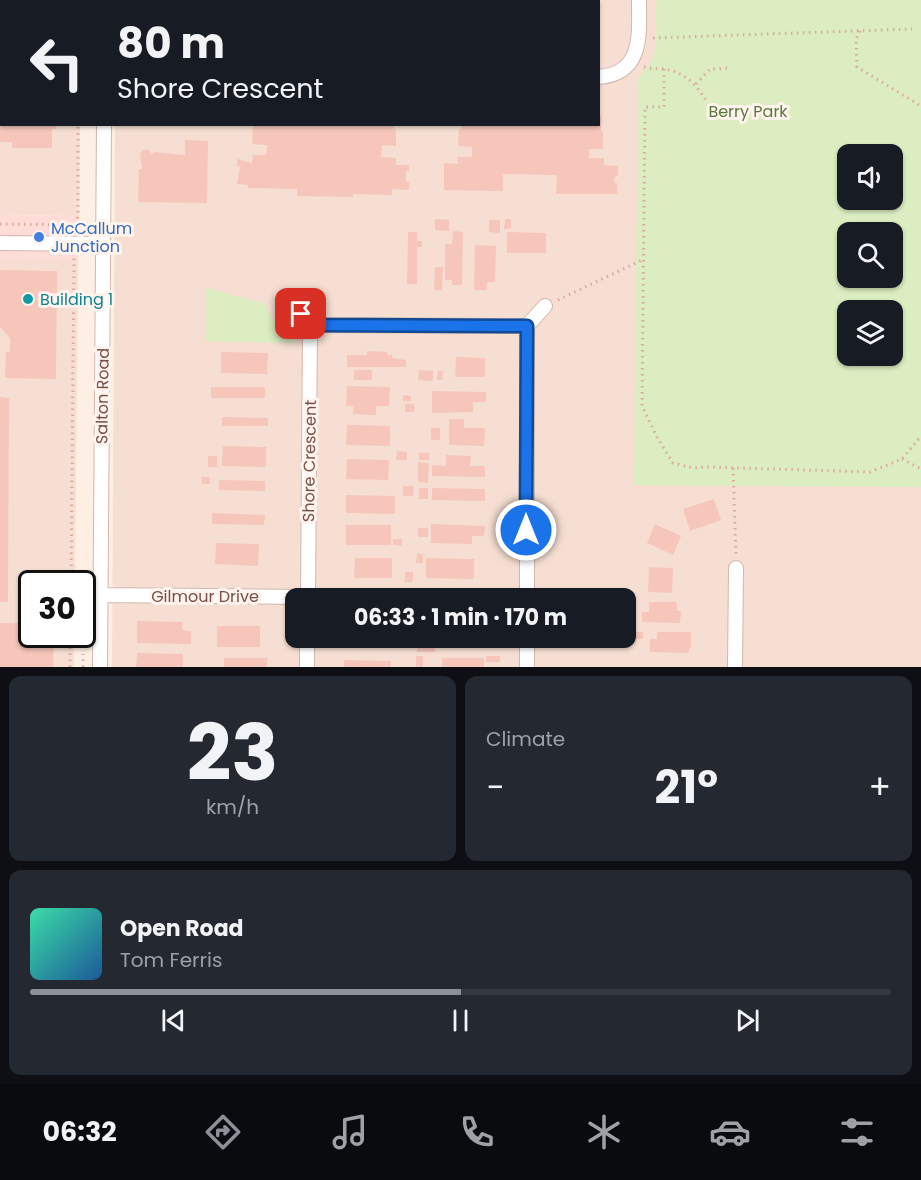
<!DOCTYPE html>
<html lang="en">
<head>
<meta charset="utf-8">
<style>
  :root { --surface:#171b24; --page:#242831; --text:#f1f3f6; --muted:#9ea1a6; --line:#363941; --accent:#8c9099 }
  body { margin:0; font-family:Poppins,sans-serif; background:var(--page); color:var(--text); height:100vh; display:flex; flex-direction:column; font-size:22px; white-space:nowrap }
  * { box-sizing:border-box; margin:0 }
  p { font-size:20px; color:var(--muted) }
  .icon { flex:none; width:33px; height:33px; fill:none; stroke:currentColor; stroke-width:2; stroke-linecap:round; stroke-linejoin:round }
  .map { position:relative; height:667px; overflow:hidden }
  .panel { display:flex; flex-direction:column; gap:9px; padding:9px; background:#0d0f14; flex:1 }
  .panel>* { flex:none }
  .banner { position:absolute; left:0px; top:0px; width:600px; height:126px; box-shadow:0 2px 4px #0004; background:#171b24; color:var(--text); overflow:hidden }
  .tools { position:absolute; left:837px; top:144px; display:grid; gap:12px }
  .tools a { display:grid; place-items:center; width:66px; height:66px; border-radius:12px; background:var(--surface); box-shadow:0 2px 4px #0004; font-size:30px }
  .speed { position:absolute; left:18px; top:570px; display:flex; gap:12px; font-size:30px; font-weight:700; text-align:center }
  .speed>* { display:grid; place-content:center; width:78px; height:78px; border-radius:50%; background:var(--surface); box-shadow:0 2px 4px #0004; line-height:1 }
  .speed .limit { border:3px solid #111; border-radius:9px; background:#fff; color:#111 }
  .pin { position:absolute; display:grid; place-items:center; width:51px; height:51px; color:#fff; margin:-26px; border-radius:12px; box-shadow:0 3px 9px #0006 }
  .me { position:absolute; width:66px; margin:-33px; rotate:0deg; stroke-linejoin:round; filter:drop-shadow(0 0 4px #0008) }
  .turn { display:flex; align-items:center; gap:21px; height:126px; padding:0 18px; font-size:27px }
  .turn .icon { width:78px; height:78px; stroke-width:2.5 }
  .turn b { display:block; font-size:42px; line-height:51px }
  .big { font-size:45px; font-weight:700; line-height:1.1 }
  .panel .tile { flex:1; display:flex; flex-direction:column; justify-content:center; gap:9px; min-width:0; padding:0 21px; border-radius:12px; background:var(--page) }
  .panel .dial { align-items:center; gap:0 }
  .dial b { font-size:78px; line-height:1 }
  .song { display:flex; align-items:center; gap:18px }
  .cover { width:72px; height:72px; border-radius:9px; background:linear-gradient(135deg,hsl(160 70% 55%),hsl(210 70% 35%)) }
  .played { height:6px; border-radius:3px; background:linear-gradient(90deg,var(--accent) 50%,var(--line) 50%) }
  .keys { display:flex; justify-content:space-around; direction:ltr }
  .heat { display:flex; justify-content:space-between; align-items:center; font-size:33px; direction:ltr }
  .panel .tiles { flex:1; display:grid; gap:9px; grid-template-columns:1fr 1fr }
  .tile:last-child { grid-column:span 2 }
  .trip { position:absolute; left:285px; top:588px; width:351px; height:60px; border-radius:12px; background:var(--surface); box-shadow:0 2px 4px #0004; font-weight:700; line-height:60px; text-align:center }
  .tabs { display:flex; height:96px; justify-content:space-around; align-items:center; background:#090b0e; color:var(--muted) }
  .tabs .icon { width:42px; height:42px }
  .tabs .active { color:var(--accent) }
  .tabs b { font-size:27px; color:var(--text) }
  .map>svg:first-child { display:block }
  .residential { fill:#f6dfd2; fill-rule:evenodd }
  .commercial { fill:#ffdcd8 }
  .green { fill:#dcedc1; fill-rule:evenodd }
  .building { fill:#f6c6ba }
  .lines { fill:none; stroke-linecap:round; stroke-linejoin:round }
  .minor-casing { stroke:#d3b6ac; stroke-width:16 }
  .path { stroke:#dba99c; stroke-width:3; stroke-dasharray:1.5 4.5; stroke-linecap:butt }
  .minor { stroke:#fff; stroke-width:14 }
  .route-casing { stroke:#114b97; stroke-width:15 }
  .route { stroke:#1a73e8; stroke-width:10 }
  .shop-dot { fill:#3f7fe0; stroke:#fff4ed; stroke-width:2 }
  .culture-dot { fill:#0f9aa8; stroke:#fff4ed; stroke-width:2 }
  .labels { text-anchor:middle; stroke-width:6; stroke-linejoin:round; paint-order:stroke }
  .park-label { font-size:16px; fill:#5a7a3c; stroke:#fff4ed }
  .shop-label { font-size:16px; fill:#366cbe; stroke:#fff4ed; text-anchor:start }
  .culture-label { font-size:16px; fill:#0d838f; stroke:#fff4ed; text-anchor:start }
  .street-label { font-size:16px; fill:#794f47; stroke:#fff4ed }
</style>
</head>
<body>
<div class="map">
<svg width="921" height="667" viewBox="0 0 921 667">
  <rect width="100%" height="100%" fill="#feefe4"/>
  <path class="residential" d="M 0,0 L 81,0 L 2,2 L 2,124 L 80,125 L 79,216 L 0,215 Z
    M 114,0 L 921,0 L 921,667 L 112,667 L 115,125 L 598,124 L 598,2 ZM 848,154 L 892,154 L 892,200 L 848,200 ZM 848,232 L 892,232 L 892,278 L 848,278 ZM 848,310 L 892,310 L 892,356 L 848,356 ZM 296,598 L 626,598 L 626,638 L 296,638 Z
    M 0,259 L 78,259 L 75,583 L 32,584 L 32,634 L 74,635 L 74,667 L 0,667 Z"/>
  <path class="commercial" d="M 0,215 L 79,216 L 78,259 L 0,259 Z"/>
  <path class="green" d="M 656,0 L 921,0 L 921,487 L 634,485 L 638,78 L 651,62 L 656,47 ZM 848,154 L 892,154 L 892,200 L 848,200 ZM 892,232 L 892,278 L 848,278 L 848,232 ZM 892,310 L 892,356 L 848,356 L 848,310 Z
    M 206,288 L 266,304 C 270,320 280,327 295,333 L 294,343 L 205,341 Z"/>
  <path class="building" d="M 598,115 L 601,115 L 601,131 L 603,131 L 603,149 L 589,149 L 589,158 L 604,158 L 604,165 L 618,166 L 618,176 L 615,176 L 614,183 L 617,183 L 617,194 L 556,194 L 557,175 L 503,174 L 503,191 L 444,190 L 444,163 L 458,164 L 458,157 L 472,157 L 472,147 L 458,146 L 459,129 L 461,129 L 462,124 L 598,124 Z
    M 0,124 L 56,124 L 56,129 L 52,129 L 52,148 L 12,148 L 12,142 L 0,142 Z
    M 255,124 L 394,124 L 394,129 L 396,129 L 396,146 L 382,145 L 381,157 L 396,158 L 396,165 L 409,165 L 409,171 L 406,171 L 406,182 L 409,182 L 409,190 L 392,189 L 392,195 L 353,194 L 353,197 L 297,196 L 297,189 L 248,188 L 248,185 L 237,184 L 240,166 L 237,166 L 237,159 L 252,163 L 253,155 L 266,155 L 267,145 L 252,144 L 253,126 Z
    M 185,140 L 208,141 L 207,203 L 138,202 L 139,169 L 142,169 L 140,153 L 144,150 L 149,150 L 152,154 L 155,152 L 185,155 Z
    M 435,219 L 449,220 L 449,231 L 435,230 Z
    M 505,219 L 511,219 L 511,229 L 504,229 Z
    M 489,220 L 500,220 L 500,233 L 489,232 Z
    M 453,231 L 463,232 L 462,285 L 452,285 L 452,280 L 445,280 L 445,244 L 452,244 Z
    M 408,232 L 417,232 L 417,241 L 422,241 L 422,247 L 417,247 L 417,284 L 407,284 Z
    M 507,232 L 546,233 L 546,253 L 507,253 Z
    M 475,245 L 496,246 L 495,282 L 487,282 L 487,290 L 474,290 Z
    M 435,267 L 443,267 L 442,290 L 434,290 Z
    M 0,270 L 57,271 L 56,379 L 5,378 L 6,352 L 10,352 L 10,338 L 0,327 Z
    M 367,351 L 387,352 L 388,355 L 392,355 L 392,358 L 406,360 L 406,367 L 347,367 L 347,355 L 367,355 Z
    M 221,352 L 268,353 L 267,374 L 221,373 Z
    M 456,357 L 485,358 L 485,377 L 455,377 Z
    M 354,370 L 372,370 L 372,380 L 354,380 Z
    M 419,370 L 433,371 L 433,381 L 418,380 Z
    M 438,371 L 443,371 L 442,380 L 437,380 Z
    M 347,386 L 390,387 L 389,406 L 376,406 L 376,415 L 353,414 L 353,406 L 346,406 Z
    M 211,387 L 265,387 L 265,398 L 211,398 Z
    M 432,391 L 486,392 L 486,402 L 473,402 L 473,412 L 432,413 Z
    M 403,395 L 411,396 L 411,401 L 403,401 Z
    M 0,397 L 9,398 L 8,602 L 0,602 Z
    M 405,404 L 414,404 L 414,412 L 405,412 Z
    M 222,417 L 268,418 L 268,426 L 222,426 Z
    M 449,419 L 464,419 L 464,428 L 485,428 L 484,446 L 449,445 Z
    M 347,425 L 390,426 L 390,446 L 346,445 Z
    M 431,428 L 440,428 L 440,440 L 431,440 Z
    M 223,446 L 266,447 L 266,467 L 222,466 Z
    M 397,451 L 407,452 L 407,460 L 396,460 Z
    M 419,453 L 429,453 L 429,460 L 419,460 Z
    M 446,455 L 471,456 L 470,466 L 485,466 L 485,477 L 432,476 L 432,465 L 446,466 Z
    M 208,456 L 217,456 L 217,467 L 208,467 Z
    M 347,459 L 389,460 L 388,480 L 346,479 Z
    M 418,462 L 429,463 L 428,483 L 418,482 Z
    M 202,477 L 210,477 L 210,484 L 202,484 Z
    M 219,480 L 265,481 L 265,491 L 219,490 Z
    M 403,486 L 414,486 L 413,496 L 403,496 Z
    M 419,488 L 428,488 L 428,499 L 419,499 Z
    M 432,488 L 485,489 L 485,501 L 432,500 Z
    M 346,495 L 395,496 L 395,514 L 346,513 Z
    M 714,499 L 721,520 L 690,531 L 683,509 Z
    M 212,513 L 265,515 L 264,525 L 212,524 Z
    M 431,524 L 485,526 L 484,536 L 472,536 L 472,544 L 431,543 Z
    M 655,524 L 681,536 L 673,555 L 647,543 Z
    M 346,525 L 391,525 L 391,545 L 346,545 Z
    M 418,528 L 428,528 L 428,537 L 418,537 Z
    M 393,539 L 402,539 L 402,546 L 393,545 Z
    M 216,543 L 259,544 L 258,566 L 215,564 Z
    M 417,553 L 423,554 L 423,563 L 416,563 Z
    M 355,558 L 392,558 L 392,578 L 354,578 Z
    M 426,558 L 474,559 L 474,579 L 426,578 Z
    M 649,567 L 673,568 L 672,593 L 648,592 Z
    M 405,572 L 413,572 L 413,582 L 405,582 Z
    M 432,590 L 485,592 L 485,598 L 432,598 Z
    M 649,602 L 677,602 L 677,611 L 681,611 L 680,623 L 642,622 L 642,612 L 649,612 Z
    M 137,621 L 183,622 L 182,630 L 191,631 L 191,644 L 137,643 Z
    M 0,623 L 32,623 L 32,634 L 54,634 L 53,667 L 0,667 Z
    M 217,626 L 260,626 L 260,647 L 217,647 Z
    M 632,632 L 643,632 L 643,639 L 632,639 Z
    M 657,632 L 691,632 L 691,648 L 689,648 L 689,653 L 650,652 L 650,639 L 657,639 Z
    M 344,638 L 396,638 L 396,645 L 344,644 Z
    M 417,641 L 435,641 L 435,652 L 417,652 Z
    M 137,653 L 183,654 L 183,667 L 136,667 Z
    M 416,656 L 423,656 L 423,667 L 416,667 Z
    M 486,656 L 500,656 L 500,662 L 486,662 Z
    M 224,658 L 267,658 L 267,667 L 224,667 Z
    M 442,658 L 484,658 L 484,667 L 442,667 Z
    M 344,660 L 391,661 L 391,667 L 344,667 Z"/>
  <g class="lines">
    <g class="minor-casing">
      <path id="minor" d="M 105,2 L 105,0
        M 598,77 C 644,74 639,34 639,0
        M 0,243 L 104,244
        M 291,304 L 310,325 L 308,598
        M 310,325 L 527,326 L 527,598
        M 527,326 L 545,306
        M 101,595 L 308,597
        M 527,638 L 527,667
        M 100,667 L 104,124
        M 307,667 L 307,638
        M 735,667 L 736,568"/>
    </g>
    <path class="path" d="M 79,2 L 79,0
      M 860,31 L 856,39 L 857,67 L 921,106
      M 653,38 L 912,29
      M 644,67 C 650,69 656,68 663,69 C 685,71 699,87 709,106
      M 664,69 L 664,107 L 645,107 L 642,406 L 658,439 L 673,463 L 693,468 L 707,467 L 870,472 L 902,459 L 921,436
      M 696,84 L 710,69 L 728,68
      M 0,224 L 74,225
      M 74,230 L 78,216 L 78,124
      M 558,300 L 642,260
      M 902,459 L 921,469
      M 733,468 L 736,555
      M 71,584 L 74,257
      M 70,667 L 70,634
      M 83,667 L 83,654"/>
    <use href="#minor" class="minor"/>
  </g>
  <g class="lines">
    <g class="route-casing">
      <path id="route" d="M 301,314 L 310,325 L 527,326 L 526,530"/>
    </g>
    <use href="#route" class="route"/>
  </g>
  <circle class="shop-dot" cx="39" cy="237" r="6"/>
  <circle class="culture-dot" cx="28" cy="299" r="6"/>
  <g class="labels">
    <g class="park-label">
      <text x="748" y="117">Berry Park</text>
    </g>
    <g class="shop-label">
      <text x="51" y="234">McCallum<tspan x="51" dy="18">Junction</tspan></text>
    </g>
    <g class="culture-label">
      <text x="40" y="305">Building 1</text>
    </g>
    <g class="street-label">
      <text transform="translate(102 396) rotate(-89)" y="6">Salton Road</text>
      <text transform="translate(309 461) rotate(-89)" y="6">Shore Crescent</text>
      <text x="205" y="602">Gilmour Drive</text>
    </g>
  </g>
</svg>
<div class="tools">
<a><svg class="icon" aria-label="sound" viewBox="0 0 24 24"><path d="M4 9h4l5-4v14l-5-4H4zM17 9q2 3 0 6"/></svg></a>
<a><svg class="icon" aria-label="search" viewBox="0 0 24 24"><circle cx="10" cy="10" r="6"/><path d="M15 15l6 6"/></svg></a>
<a><svg class="icon" aria-label="layers" viewBox="0 0 24 24"><path d="M12 4l9 5-9 5-9-5zM3 14l9 5 9-5"/></svg></a>
</div>
<div class="speed"><div class="limit">30</div></div>
<div class="pin" style="left:301px;top:314px;background:#d93025"><svg class="icon" aria-label="arrive" viewBox="0 0 24 24"><path d="M6 21V4h12l-3 4 3 4H6"/></svg></div>
<svg class="me" style="left:526px;top:530px" viewBox="-20 -20 40 40"><circle r="17" fill="#1a73e8" stroke="#fff" stroke-width="3"/><path d="M0-11L8 9 0 5-8 9z" fill="#fff"/></svg>
<div class="trip">06:33 · 1 min · 170 m</div>
<div class="banner">
<div class="turn"><svg class="icon" aria-label="left" viewBox="0 0 24 24"><path d="M17 20v-9H6M10 6l-5 5 5 5"/></svg><div><b>80 m</b>Shore Crescent</div></div>
</div>
</div>
<section class="panel">
<div class="tiles">
<div class="tile dial"><b>23</b><p>km/h</p></div>
<div class="tile"><p>Climate</p>
<div class="heat"><a>−</a><b class="big">21°</b><a>+</a></div>
</div>
<div class="tile">
<div class="song"><i class="cover"></i><div><b>Open Road</b><p>Tom Ferris</p></div></div>
<div class="played"></div>
<div class="keys"><svg class="icon" aria-label="previous" viewBox="0 0 24 24"><path d="M18 5L8 12l10 7zM5 5v14"/></svg><svg class="icon" aria-label="pause" viewBox="0 0 24 24"><path d="M8 5v14M16 5v14"/></svg><svg class="icon" aria-label="next" viewBox="0 0 24 24"><path d="M6 5l10 7-10 7zM19 5v14"/></svg></div>
</div>
</div>
</section>
<nav class="tabs">
<b>06:32</b>
<svg class="icon active" aria-label="directions" viewBox="0 0 24 24"><path d="M12 3l9 9-9 9-9-9zM9 14v-3h6M13 9l2 2-2 2"/></svg>
<svg class="icon" aria-label="music" viewBox="0 0 24 24"><path d="M9 18V5l10-2v13"/><circle cx="6" cy="18" r="3"/><circle cx="16" cy="16" r="3"/></svg>
<svg class="icon" aria-label="phone" viewBox="0 0 24 24"><path d="M5 4h4l2 5-3 2q2 4 5 5l2-3 5 2v4C11 20 4 13 5 4z"/></svg>
<svg class="icon" aria-label="climate" viewBox="0 0 24 24"><path d="M12 3v18M4 7l16 10M4 17L20 7"/></svg>
<svg class="icon" aria-label="car" viewBox="0 0 24 24"><path d="M5 17H2v-5l4-1 3-4h7l3 4 3 1v5h-3M9 17h6M6 11h13"/><circle cx="7" cy="17" r="2"/><circle cx="17" cy="17" r="2"/></svg>
<svg class="icon" aria-label="filters" viewBox="0 0 24 24"><path d="M4 7h16M4 17h16"/><circle cx="9" cy="7" r="2"/><circle cx="15" cy="17" r="2"/></svg>
</nav>
</body>
</html>
